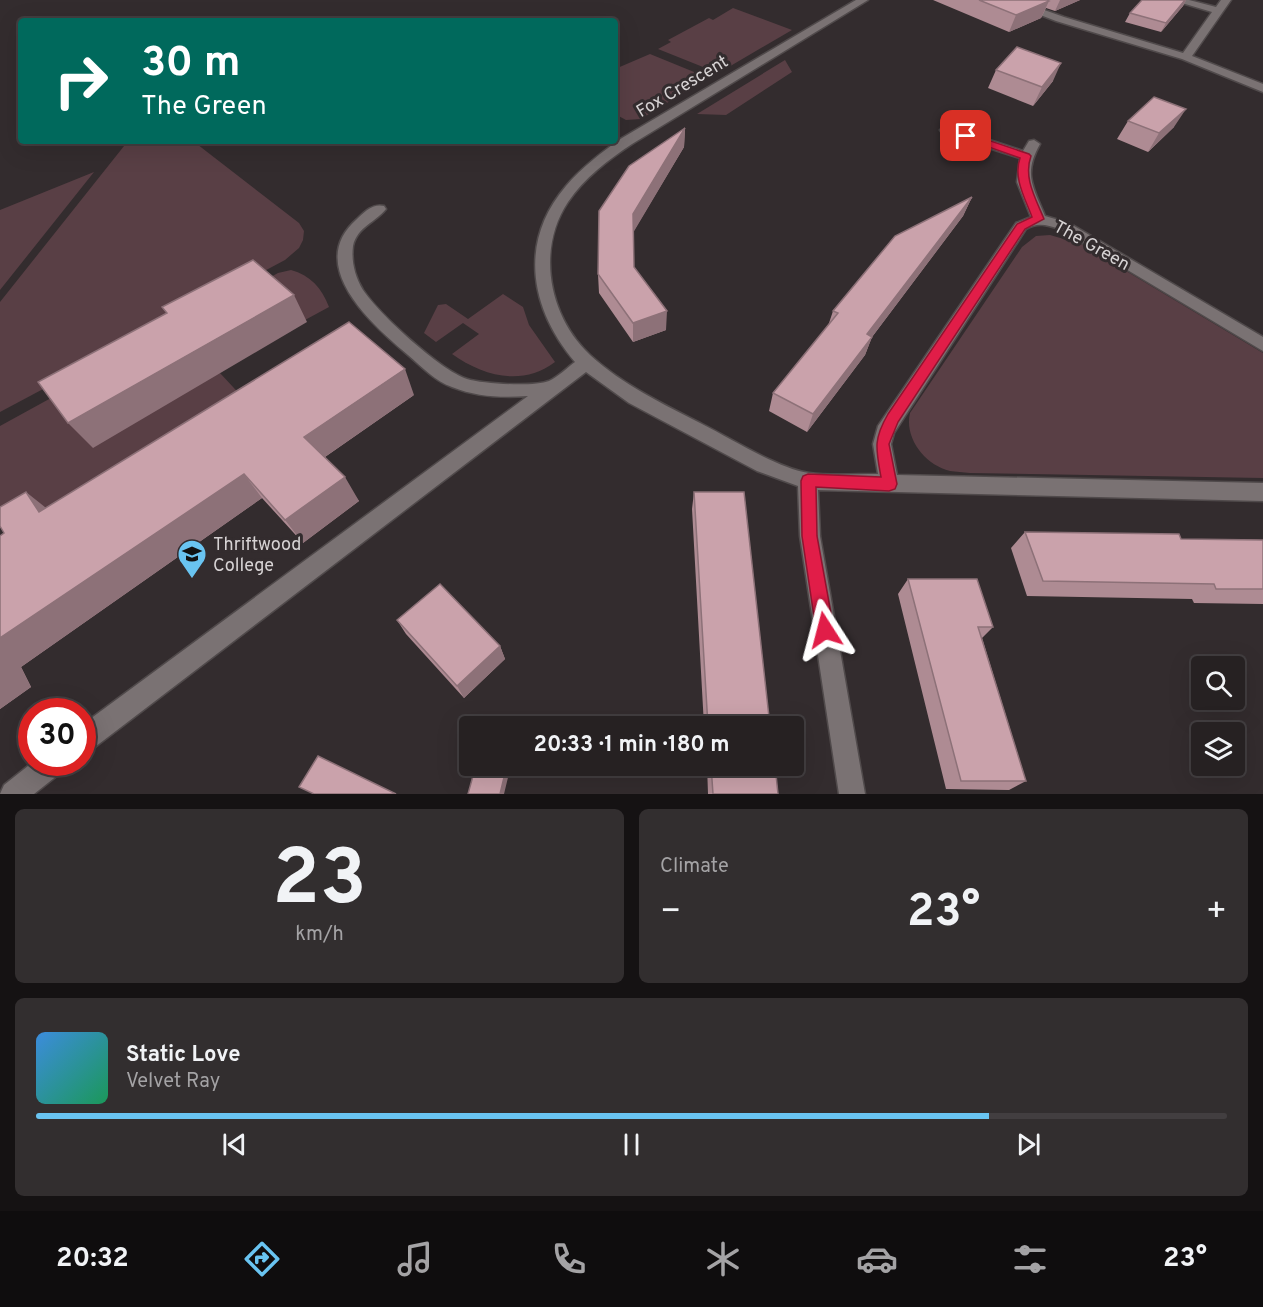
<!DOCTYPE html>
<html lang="en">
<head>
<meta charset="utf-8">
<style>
  :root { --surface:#262122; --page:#322e2f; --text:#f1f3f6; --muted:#a4a3a5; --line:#423e40; --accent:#69c4f1 }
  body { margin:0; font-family:Overpass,sans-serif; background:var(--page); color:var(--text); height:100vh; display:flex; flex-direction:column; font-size:22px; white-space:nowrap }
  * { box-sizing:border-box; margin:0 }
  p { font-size:20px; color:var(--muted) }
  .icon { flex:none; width:33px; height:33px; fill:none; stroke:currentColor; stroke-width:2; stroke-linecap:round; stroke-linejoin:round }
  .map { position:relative; height:794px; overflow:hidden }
  .panel { display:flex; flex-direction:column; gap:15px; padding:15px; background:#151213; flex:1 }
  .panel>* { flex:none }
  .hud { position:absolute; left:18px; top:18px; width:600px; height:126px; border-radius:6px; box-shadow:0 6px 24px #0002,0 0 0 2px var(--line); background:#00695c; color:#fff; overflow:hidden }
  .fabs { position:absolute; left:1191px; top:656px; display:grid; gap:12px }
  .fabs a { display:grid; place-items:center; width:54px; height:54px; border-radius:6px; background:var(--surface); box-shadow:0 6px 24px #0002,0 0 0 2px var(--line); font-size:30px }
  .speed { position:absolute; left:18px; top:698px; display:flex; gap:12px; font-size:30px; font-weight:700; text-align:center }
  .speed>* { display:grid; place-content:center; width:78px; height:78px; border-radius:50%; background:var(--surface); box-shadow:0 6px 24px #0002,0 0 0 2px var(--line); line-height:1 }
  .speed .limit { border:9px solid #d22; background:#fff; color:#111 }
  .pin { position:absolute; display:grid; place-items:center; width:51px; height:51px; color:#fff; margin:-26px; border-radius:12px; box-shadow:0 3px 9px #0006 }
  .me { position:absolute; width:66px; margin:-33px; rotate:351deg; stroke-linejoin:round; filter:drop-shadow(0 0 4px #0008) }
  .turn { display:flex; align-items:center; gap:21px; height:126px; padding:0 24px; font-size:27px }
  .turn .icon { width:78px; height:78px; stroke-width:2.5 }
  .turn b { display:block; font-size:42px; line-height:51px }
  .big { font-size:45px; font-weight:700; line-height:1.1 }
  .panel .widget { flex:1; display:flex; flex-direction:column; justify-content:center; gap:9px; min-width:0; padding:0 21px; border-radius:9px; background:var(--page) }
  .panel .dial { align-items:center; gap:0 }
  .dial b { font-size:78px; line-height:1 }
  .song { display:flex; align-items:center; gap:18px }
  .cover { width:72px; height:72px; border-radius:9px; background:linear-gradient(135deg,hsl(210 70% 55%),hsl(150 70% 35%)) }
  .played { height:6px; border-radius:3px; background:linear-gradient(90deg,var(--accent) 80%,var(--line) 80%) }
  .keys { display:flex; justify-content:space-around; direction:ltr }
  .heat { display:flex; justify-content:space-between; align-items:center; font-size:33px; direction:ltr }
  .panel .tiles { flex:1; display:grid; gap:15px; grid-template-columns:1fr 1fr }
  .widget:last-child { grid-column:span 2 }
  .trip { position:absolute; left:459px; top:716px; width:345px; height:60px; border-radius:6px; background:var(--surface); box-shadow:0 6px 24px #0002,0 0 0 2px var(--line); font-weight:700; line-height:60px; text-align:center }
  .tab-bar { display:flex; height:96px; justify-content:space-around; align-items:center; background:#0f0d0e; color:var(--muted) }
  .tab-bar .icon { width:42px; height:42px }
  .tab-bar .current { color:var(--accent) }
  .tab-bar b { font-size:27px; color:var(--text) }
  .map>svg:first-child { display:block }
  .green { fill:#593f45 }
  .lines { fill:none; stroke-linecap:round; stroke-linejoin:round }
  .minor-casing { stroke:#504a4b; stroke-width:3 }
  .minor { fill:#7a7273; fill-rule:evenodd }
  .wall { fill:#ae8b93 }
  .shaded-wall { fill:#8d7178 }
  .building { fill:#caa2ab; stroke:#8d7178; stroke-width:1.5 }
  .route { fill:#e11d48; stroke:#92132f; stroke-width:1.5 }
  .labels { text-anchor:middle; stroke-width:6; stroke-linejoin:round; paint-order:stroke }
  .street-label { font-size:18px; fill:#d7d3d4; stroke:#332c2e }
  .poi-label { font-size:18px; fill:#d7d3d4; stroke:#332c2e; text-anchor:start }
</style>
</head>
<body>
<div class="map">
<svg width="1263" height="794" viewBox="0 0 1263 794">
  <rect width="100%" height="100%" fill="#332c2e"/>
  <path class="green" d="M 733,8 L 792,30 L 727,68 L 717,66 L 708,69 L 658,49 L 671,42 L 668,40 L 709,18 L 713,20 Z
    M 650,54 L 699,74 L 694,79 L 699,83 L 641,119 L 626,120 L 615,114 L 615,69 Z
    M 785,60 L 792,72 L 726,115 L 697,114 Z
    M 128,141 L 193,141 L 299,223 L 304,231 L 303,240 L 299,248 L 285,260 L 0,412 L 0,302 Z
    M 94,172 L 0,290 L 0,210 Z
    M 1050,235 L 1081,244 L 1263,353 L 1263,478 L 970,473 C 963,472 956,472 950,471 C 925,465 904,438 910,413 L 1022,247 L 1036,236 Z
    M 291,270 C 310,275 322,288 329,307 L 305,320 L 205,313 L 278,273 Z
    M 503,294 L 523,307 L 529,325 L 555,362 C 522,387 483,376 452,354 L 479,334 L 463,323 L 436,342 L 424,333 L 438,305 L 446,304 L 468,319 Z
    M 220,373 L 258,414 L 68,535 L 0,525 L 0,426 L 51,398 Z"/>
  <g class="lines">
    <g class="minor-casing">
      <path id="minor" d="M 856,0 L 868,0 L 632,144 C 608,160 584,178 568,202 C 536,250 549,317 590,355 C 623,385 663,404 702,424 C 732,439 777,468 809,473 C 831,476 855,474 878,474 L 873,444 L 878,426 L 1016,223 L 1031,217 L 1017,182 L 1020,158 L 942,133 L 940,130 L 946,126 L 950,127 L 1023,151 L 1029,141 L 1034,140 L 1040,144 C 1023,174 1033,187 1045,216 L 1069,223 L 1263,337 L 1263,351 L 1059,229 C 1047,225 1038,222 1026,229 L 894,433 L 891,444 L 897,475 L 1263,483 L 1263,501 L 818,490 L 820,536 L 865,794 L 839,794 L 800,536 L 798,486 L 757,471 L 629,403 L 586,372 L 91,750 L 82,753 L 82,725 L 528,396 C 502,398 477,397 452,387 C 435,381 422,367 408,355 C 372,325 304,265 357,219 C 364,212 373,203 384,206 L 386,209 C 376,222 357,227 353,246 C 351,261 355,277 363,290 C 379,314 440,370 467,379 C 483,384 534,387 549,381 C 558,377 568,367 575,362 C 530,309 518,242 566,186 C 582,167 602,152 622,138 Z
        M 1002,0 L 1016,0 L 1064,17 L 1183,53 L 1212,12 L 1172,0 L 1189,0 L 1216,7 L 1221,0 L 1231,0 L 1192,56 L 1263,84 L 1263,92 L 1182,59 L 1056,21 Z
        M 33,762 L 67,762 L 63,771 L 34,794 L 0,794 L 4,785 Z"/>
    </g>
    <use href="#minor" class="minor"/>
  </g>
  <path class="wall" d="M 933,0 L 1080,0 L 1055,11 L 1046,8 L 1041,18 L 1009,32 Z
    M 1142,0 L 1186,0 L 1183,6 L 1161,32 L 1125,22 L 1130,13 Z
    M 996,70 L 1053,81 L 1033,106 L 988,88 Z
    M 1128,121 L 1174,127 L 1148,152 L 1117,139 Z
    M 685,128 L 684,147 L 633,232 L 634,267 L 666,330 L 633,342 L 599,293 L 598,274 Z
    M 972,197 L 963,216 L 872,337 L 865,355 L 807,432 L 769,411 L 773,393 L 828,326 L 833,311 Z
    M 414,395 L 325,457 L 359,501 L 303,543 L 262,498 L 21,667 L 31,687 L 0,709 L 0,536 L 46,508 Z
    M 694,492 L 770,726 L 704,726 L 692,509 Z
    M 1025,532 L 1181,539 L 1263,540 L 1263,604 L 1194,603 L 1192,599 L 1027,596 L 1011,548 Z
    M 908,579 L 993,627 L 982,638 L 1026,781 L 1009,790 L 946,789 L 898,594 Z
    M 397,620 L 500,646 L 505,659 L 464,698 L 406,634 Z
    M 707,765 L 775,765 L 778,794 L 708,794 Z"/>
  <path class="shaded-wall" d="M 1060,0 L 1080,0 L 1055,11 Z
    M 1185,0 L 1186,0 L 1183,6 L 1161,32 L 1166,23 Z
    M 1049,1 L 1041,18 L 1009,32 L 1016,15 Z
    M 1061,63 L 1053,81 L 1033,106 L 1042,87 Z
    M 1186,109 L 1174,127 L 1148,152 L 1159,133 Z
    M 685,128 L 684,147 L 633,233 L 633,214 Z
    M 972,197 L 963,216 L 872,337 L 865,355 L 807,432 L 813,414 L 867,334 Z
    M 294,295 L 307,322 L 93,448 L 68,423 Z
    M 667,311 L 666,330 L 633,342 L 633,323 Z
    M 405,369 L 414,395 L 319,461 L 304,437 Z
    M 244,474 L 262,498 L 21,667 L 31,687 L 0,709 L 0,638 Z
    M 345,477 L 359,501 L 303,543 L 285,520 Z
    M 26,492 L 55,515 L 39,512 Z
    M 500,646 L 505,659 L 464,698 L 457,686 Z
    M 507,765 L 511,765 L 504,794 L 500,794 Z"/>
  <path class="building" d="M 979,0 L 1047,0 L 1049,1 L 1016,15 Z
    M 1142,0 L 1185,0 L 1166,23 L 1130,13 Z
    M 1017,47 L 1061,63 L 1042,87 L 996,70 Z
    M 1154,97 L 1186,109 L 1159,133 L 1128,121 Z
    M 685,128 L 633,214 L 634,267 L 667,311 L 633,323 L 598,274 L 599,211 L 629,166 Z
    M 972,197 L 867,334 L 872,337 L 813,414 L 773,393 L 838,313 L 833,311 L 895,236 Z
    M 253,260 L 294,295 L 68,423 L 38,382 L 167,313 L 162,307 Z
    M 349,322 L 405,369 L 304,437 L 345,477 L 285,520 L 244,474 L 0,638 L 0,536 L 4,533 L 0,526 L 0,507 L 26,492 L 39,512 Z
    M 694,492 L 744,492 L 770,726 L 708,726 Z
    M 1025,532 L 1179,534 L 1181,539 L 1263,540 L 1263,589 L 1216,589 L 1214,584 L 1043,581 Z
    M 908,579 L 977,579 L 993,627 L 978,627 L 1026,781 L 961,781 Z
    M 440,584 L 500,646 L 457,686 L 397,620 Z
    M 318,756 L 396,794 L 314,794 L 299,787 Z
    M 476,765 L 507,765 L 500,794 L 468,794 Z
    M 711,765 L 775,765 L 778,794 L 713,794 Z"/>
  <path class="route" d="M 963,134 L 970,134 L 1029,154 L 1031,156 C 1023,178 1036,199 1044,219 L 1025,229 L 898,422 L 889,444 L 897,484 L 895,489 L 889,491 L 816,487 L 817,536 L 834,630 L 831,636 L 825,638 L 819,636 L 816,630 L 802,536 L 801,481 L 803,476 L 808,474 L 881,477 C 876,449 873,440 888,414 L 1017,224 L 1032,217 C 1025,198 1013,178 1020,158 L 963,138 Z"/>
  <defs>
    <g id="school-pin" transform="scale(1.5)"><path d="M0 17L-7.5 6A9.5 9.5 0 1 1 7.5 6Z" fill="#69c4f1" stroke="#332c2e"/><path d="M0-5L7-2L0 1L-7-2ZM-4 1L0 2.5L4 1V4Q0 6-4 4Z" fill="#111"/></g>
  </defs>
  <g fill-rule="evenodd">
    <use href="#school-pin" x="192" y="554"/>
  </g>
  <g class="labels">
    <g class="street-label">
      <text transform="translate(682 86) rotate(-31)" y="6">Fox Crescent</text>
      <text transform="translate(1092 245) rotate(29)" y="6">The Green</text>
    </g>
    <g class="poi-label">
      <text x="213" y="550">Thriftwood<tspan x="213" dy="21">College</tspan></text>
    </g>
  </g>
</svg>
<div class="fabs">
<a><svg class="icon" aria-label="search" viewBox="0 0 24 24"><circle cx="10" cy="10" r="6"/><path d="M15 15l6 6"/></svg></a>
<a><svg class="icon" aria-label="layers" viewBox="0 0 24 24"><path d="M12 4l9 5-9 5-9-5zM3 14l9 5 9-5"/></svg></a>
</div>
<div class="speed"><div class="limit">30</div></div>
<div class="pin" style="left:966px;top:136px;background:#d93025"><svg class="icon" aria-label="arrive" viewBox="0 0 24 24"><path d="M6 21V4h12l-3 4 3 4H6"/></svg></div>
<svg class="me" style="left:825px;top:630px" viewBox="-20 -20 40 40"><path d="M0-17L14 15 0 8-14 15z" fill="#e11d48" stroke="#fff" stroke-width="4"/></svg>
<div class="trip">20:33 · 1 min · 180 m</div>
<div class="hud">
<div class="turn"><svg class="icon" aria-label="right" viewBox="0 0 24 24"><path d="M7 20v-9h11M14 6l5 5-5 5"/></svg><div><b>30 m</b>The Green</div></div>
</div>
</div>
<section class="panel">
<div class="tiles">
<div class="widget dial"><b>23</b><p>km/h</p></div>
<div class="widget"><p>Climate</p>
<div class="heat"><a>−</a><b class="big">23°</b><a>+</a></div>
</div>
<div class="widget">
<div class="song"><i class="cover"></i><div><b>Static Love</b><p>Velvet Ray</p></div></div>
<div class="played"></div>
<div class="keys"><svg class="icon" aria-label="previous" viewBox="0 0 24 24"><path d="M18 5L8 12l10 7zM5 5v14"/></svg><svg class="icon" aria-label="pause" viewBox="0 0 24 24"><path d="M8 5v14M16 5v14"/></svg><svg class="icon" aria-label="next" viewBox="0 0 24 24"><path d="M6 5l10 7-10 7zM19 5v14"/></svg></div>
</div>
</div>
</section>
<nav class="tab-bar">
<b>20:32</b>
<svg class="icon current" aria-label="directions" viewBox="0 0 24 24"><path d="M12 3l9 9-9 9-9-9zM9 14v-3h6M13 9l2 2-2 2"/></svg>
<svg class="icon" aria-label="music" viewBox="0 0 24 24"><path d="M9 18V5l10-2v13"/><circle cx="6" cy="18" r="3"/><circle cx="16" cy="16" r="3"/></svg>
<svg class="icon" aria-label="phone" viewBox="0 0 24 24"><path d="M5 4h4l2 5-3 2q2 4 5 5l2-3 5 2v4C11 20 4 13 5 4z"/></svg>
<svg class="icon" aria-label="climate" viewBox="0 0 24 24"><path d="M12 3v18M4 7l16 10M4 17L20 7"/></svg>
<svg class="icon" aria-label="car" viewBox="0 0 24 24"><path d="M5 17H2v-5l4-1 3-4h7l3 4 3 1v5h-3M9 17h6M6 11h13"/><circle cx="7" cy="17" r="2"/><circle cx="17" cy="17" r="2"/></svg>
<svg class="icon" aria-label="filters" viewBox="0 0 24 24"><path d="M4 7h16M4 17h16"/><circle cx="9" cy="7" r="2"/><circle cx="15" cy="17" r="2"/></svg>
<b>23°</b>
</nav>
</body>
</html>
